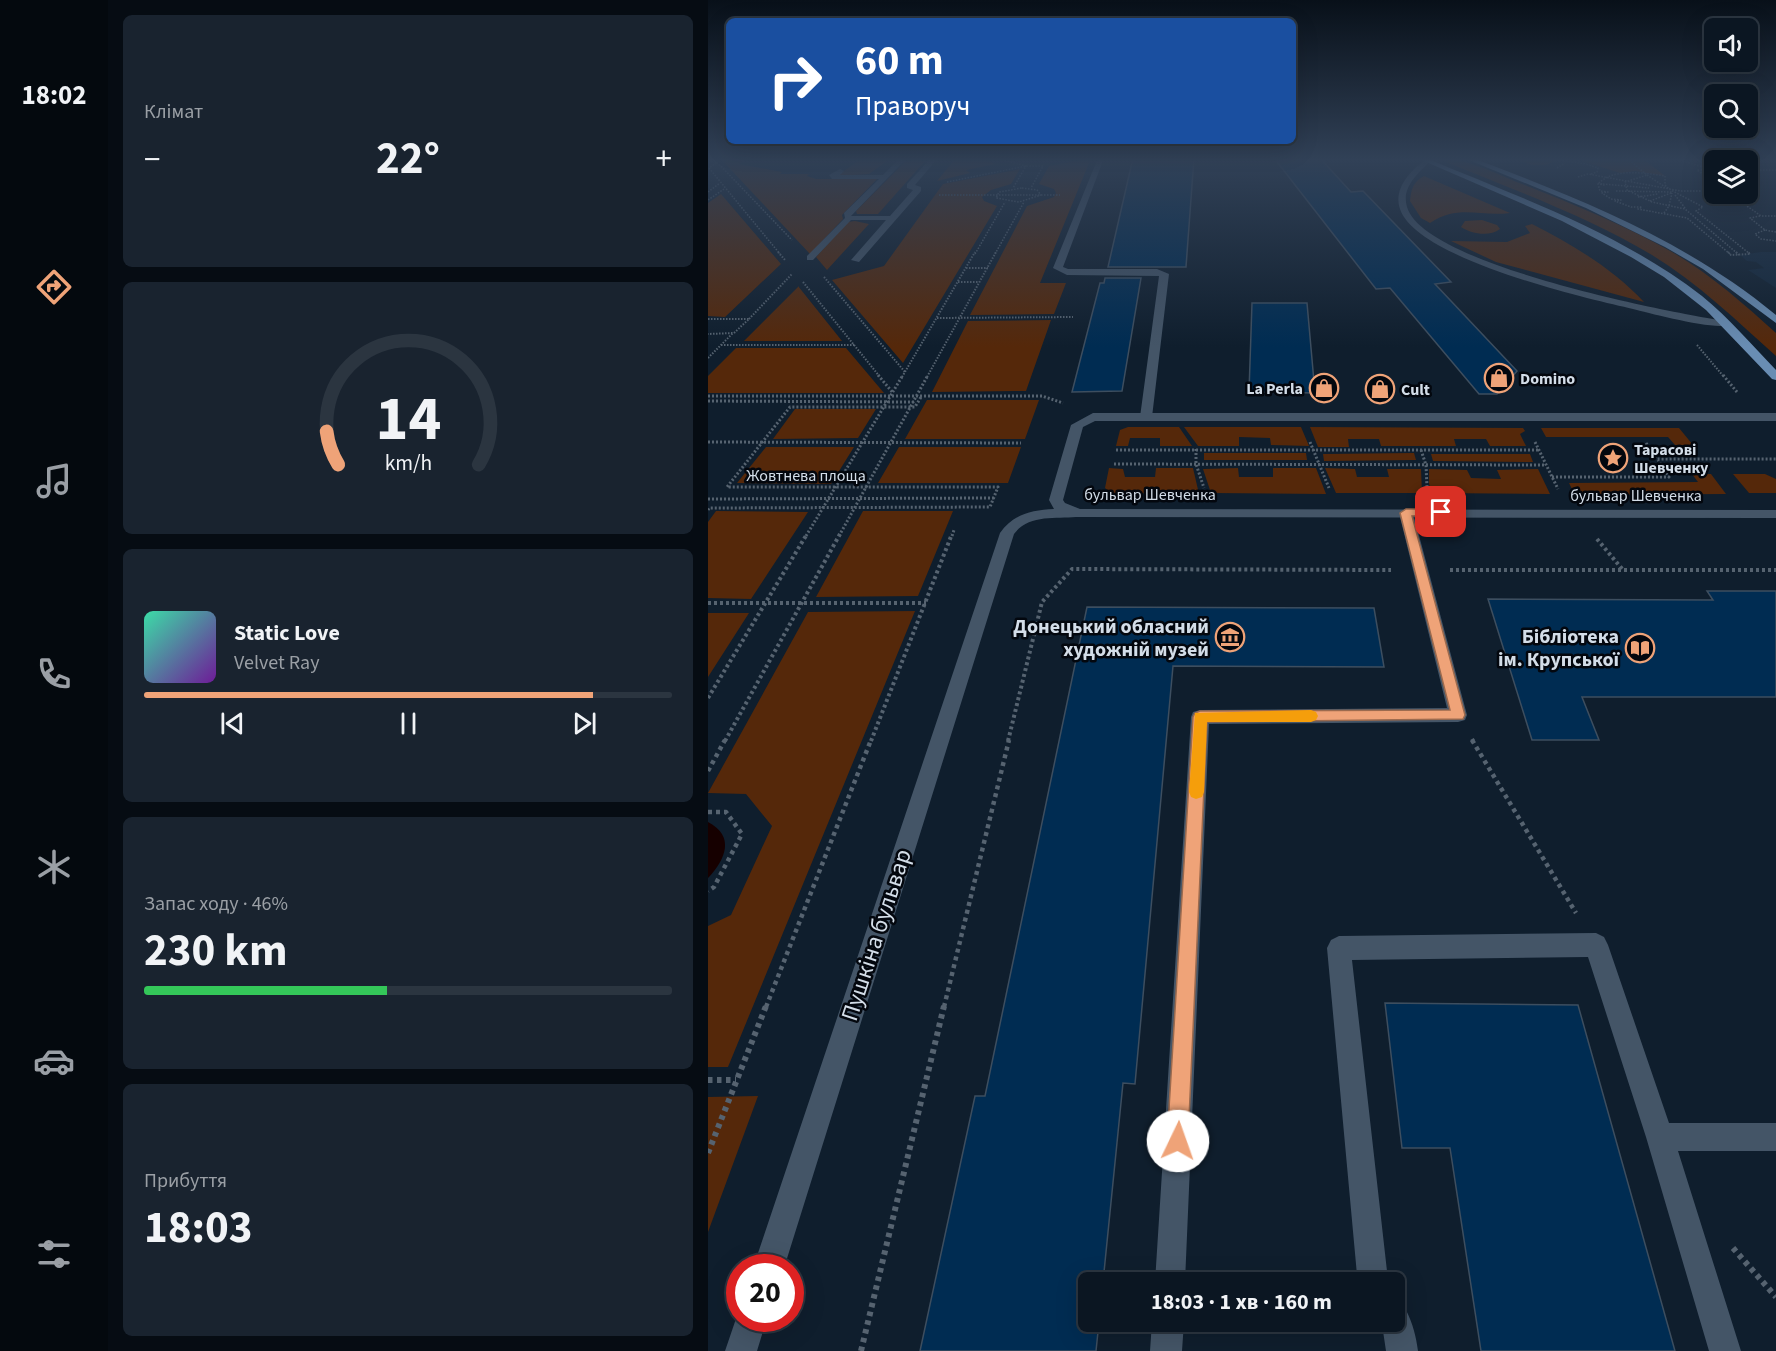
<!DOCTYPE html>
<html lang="uk">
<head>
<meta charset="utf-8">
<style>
  :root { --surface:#0b1622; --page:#19232f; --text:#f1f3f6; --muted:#9a9fa5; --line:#2b3540; --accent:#efa378 }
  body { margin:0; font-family:"Source Sans 3",sans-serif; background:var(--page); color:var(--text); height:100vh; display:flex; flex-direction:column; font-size:22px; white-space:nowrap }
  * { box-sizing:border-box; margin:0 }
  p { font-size:20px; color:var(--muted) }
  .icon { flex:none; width:33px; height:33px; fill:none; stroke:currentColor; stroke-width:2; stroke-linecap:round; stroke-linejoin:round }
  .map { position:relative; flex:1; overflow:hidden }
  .panel { display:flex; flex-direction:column; gap:15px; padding:15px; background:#060c13; width:600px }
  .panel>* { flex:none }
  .guide { position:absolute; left:18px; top:18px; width:570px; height:126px; border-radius:9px; box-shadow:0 6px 24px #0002,0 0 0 2px var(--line); background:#1a4fa0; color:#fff; overflow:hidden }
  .fabs { position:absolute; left:996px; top:18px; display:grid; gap:12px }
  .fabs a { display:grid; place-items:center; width:54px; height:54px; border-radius:9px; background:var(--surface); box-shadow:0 6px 24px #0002,0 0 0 2px var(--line); font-size:30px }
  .speed { position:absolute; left:18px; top:1254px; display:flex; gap:12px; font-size:30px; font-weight:700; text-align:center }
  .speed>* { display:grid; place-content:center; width:78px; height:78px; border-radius:50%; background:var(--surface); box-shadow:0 6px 24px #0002,0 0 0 2px var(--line); line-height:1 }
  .speed .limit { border:9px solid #d22; background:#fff; color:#111 }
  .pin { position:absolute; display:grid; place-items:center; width:51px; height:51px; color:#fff; margin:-26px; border-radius:12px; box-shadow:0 3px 9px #0006 }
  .me { position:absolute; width:66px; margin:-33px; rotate:3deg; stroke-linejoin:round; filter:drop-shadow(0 0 4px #0008) }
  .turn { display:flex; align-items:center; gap:21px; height:126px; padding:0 30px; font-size:27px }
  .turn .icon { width:78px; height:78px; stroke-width:2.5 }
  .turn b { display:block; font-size:42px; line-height:51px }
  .big { font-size:45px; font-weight:700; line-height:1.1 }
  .panel .card { flex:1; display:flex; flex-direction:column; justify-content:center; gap:9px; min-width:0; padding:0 21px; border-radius:9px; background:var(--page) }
  .panel .dial { align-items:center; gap:0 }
  .dial svg { height:156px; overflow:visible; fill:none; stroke:var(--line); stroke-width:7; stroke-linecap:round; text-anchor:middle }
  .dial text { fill:var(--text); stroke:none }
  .song { display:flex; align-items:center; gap:18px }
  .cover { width:72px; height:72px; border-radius:9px; background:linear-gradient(135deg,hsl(160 70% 55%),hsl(280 70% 35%)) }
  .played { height:6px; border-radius:3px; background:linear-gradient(90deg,var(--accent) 85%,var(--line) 85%) }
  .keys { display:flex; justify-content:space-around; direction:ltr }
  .heat { display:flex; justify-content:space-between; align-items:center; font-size:33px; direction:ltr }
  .charge { height:9px; border-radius:4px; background:linear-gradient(90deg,#34c759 46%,var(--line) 0) }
  .trip { position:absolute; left:370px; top:1272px; width:327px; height:60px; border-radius:9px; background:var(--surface); box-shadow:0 6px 24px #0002,0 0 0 2px var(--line); font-weight:700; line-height:60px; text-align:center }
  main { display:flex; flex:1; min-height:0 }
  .menu { display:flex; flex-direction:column; width:108px; justify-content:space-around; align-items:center; background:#04090e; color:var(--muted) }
  .menu .icon { width:42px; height:42px }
  .menu .on { color:var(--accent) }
  .menu b { font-size:27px; color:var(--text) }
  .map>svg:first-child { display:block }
  .built { fill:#12263a }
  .green { fill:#55280a }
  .water { fill:#160000 }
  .building { fill:#002c52; stroke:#3d4e5f; stroke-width:1.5 }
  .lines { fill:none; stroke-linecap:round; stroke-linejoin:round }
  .path-far5 { stroke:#566370; stroke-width:1.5; stroke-dasharray:1.5 1.5; stroke-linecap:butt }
  .path-far4 { stroke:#566370; stroke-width:2; stroke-dasharray:1.5 1.5; stroke-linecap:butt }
  .path-far3 { stroke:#566370; stroke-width:3; stroke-dasharray:2 2; stroke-linecap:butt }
  .path-far2 { stroke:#566370; stroke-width:4; stroke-dasharray:3 3; stroke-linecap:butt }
  .path-far1 { stroke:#566370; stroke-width:4.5; stroke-dasharray:4 4; stroke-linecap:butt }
  .path { stroke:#566370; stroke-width:6; stroke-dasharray:4.5 4.5; stroke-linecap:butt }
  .lane { fill:#445567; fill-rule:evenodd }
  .street { fill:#445567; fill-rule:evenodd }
  .primary { fill:#698db3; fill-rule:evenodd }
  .route { fill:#efa378; stroke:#9b6a4e; stroke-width:1.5 }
  .slow { fill:#f59e0b }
  .labels { text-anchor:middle; stroke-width:5; stroke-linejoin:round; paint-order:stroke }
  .far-poi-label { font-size:16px; font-weight:bold; fill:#d3dde8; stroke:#03070e; text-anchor:start }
  .far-street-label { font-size:16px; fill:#d3dde8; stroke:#03070e }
  .poi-label { font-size:20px; font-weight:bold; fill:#d3dde8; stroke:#03070e; text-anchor:end }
  .near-street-label { font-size:24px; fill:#d3dde8; stroke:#03070e }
</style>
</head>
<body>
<main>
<nav class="menu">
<b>18:02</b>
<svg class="icon on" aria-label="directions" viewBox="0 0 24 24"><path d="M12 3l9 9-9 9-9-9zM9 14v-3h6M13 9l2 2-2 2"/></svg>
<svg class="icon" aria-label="music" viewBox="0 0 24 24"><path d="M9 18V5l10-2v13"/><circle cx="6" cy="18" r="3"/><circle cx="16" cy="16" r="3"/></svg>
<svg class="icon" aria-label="phone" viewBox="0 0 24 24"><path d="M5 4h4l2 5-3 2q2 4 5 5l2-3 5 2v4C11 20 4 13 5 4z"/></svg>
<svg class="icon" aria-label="climate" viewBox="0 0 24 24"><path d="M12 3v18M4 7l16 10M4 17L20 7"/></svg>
<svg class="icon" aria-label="car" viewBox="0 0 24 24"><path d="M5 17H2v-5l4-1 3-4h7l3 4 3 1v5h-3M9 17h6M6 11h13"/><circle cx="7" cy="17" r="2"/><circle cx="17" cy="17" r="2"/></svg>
<svg class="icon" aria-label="filters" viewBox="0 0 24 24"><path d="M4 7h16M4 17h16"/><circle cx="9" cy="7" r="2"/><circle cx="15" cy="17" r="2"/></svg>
</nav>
<section class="panel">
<div class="card"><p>Клімат</p>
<div class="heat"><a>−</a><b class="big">22°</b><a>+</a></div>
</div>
<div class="card dial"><svg viewBox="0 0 100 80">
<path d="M14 69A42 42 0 1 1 86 69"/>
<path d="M14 69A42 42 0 0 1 8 52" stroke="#efa378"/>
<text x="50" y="56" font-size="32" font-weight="700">14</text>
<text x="50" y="72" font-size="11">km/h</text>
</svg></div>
<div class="card">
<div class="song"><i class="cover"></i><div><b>Static Love</b><p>Velvet Ray</p></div></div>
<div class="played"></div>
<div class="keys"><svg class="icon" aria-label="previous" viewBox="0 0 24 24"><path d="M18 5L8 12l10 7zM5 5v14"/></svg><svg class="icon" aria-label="pause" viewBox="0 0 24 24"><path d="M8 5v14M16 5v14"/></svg><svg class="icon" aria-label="next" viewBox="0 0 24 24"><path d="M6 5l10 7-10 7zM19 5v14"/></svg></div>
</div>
<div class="card"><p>Запас ходу · 46%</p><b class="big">230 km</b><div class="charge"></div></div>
<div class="card"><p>Прибуття</p><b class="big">18:03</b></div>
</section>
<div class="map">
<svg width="1068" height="1351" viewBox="0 0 1068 1351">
  <rect width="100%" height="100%" fill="#0f1e2d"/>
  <path class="built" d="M 1053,252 L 1068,252 L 1068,288 L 1040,270 L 1056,268 L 1048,262 L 1039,261 L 1032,255 Z"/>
  <path class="green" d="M 12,158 L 38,158 L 31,164 L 74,172 L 72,174 L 101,174 L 99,176 L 108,179 L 169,179 L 134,215 L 135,219 L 102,254 Z
    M 154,158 L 183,158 L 161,174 L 129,176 Z
    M 248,158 L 272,158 L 288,164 L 258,170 L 262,173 L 229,181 Z
    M 383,158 L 332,283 L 358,283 L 346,314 L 262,315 L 319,206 L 346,197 L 348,193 L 346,189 L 331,184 L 341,166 Z
    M 728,158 C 759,158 786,173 814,184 C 865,204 916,225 964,252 C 1002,274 1036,304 1068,333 L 1068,356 C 1029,321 990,283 944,255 C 877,215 801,188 728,158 Z
    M 806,158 L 934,158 L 957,176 L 927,171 L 912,173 L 871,160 L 851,160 L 837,165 L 824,165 Z
    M 208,160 L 217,161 L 170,214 L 149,214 L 148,211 L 197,162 Z
    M 312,169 L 303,184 L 283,190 L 274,197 L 276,201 L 289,206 L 195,363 L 124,280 L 176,266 L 235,184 Z
    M 716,176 L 802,213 C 771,217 751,204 722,223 L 713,218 L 702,201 C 703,189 705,182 716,176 Z
    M 13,194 L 73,264 L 17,317 L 0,316 L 0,203 Z
    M 774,220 L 789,225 L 792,229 C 781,237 764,234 753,227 L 757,221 Z
    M 147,221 L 161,224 L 119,270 L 108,257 L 140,222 Z
    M 824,224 C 865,245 904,268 936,302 L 788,262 L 743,241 L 799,242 L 822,233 L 817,226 Z
    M 90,286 L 134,341 L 36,341 L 90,287 Z
    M 343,320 L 318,391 L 224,392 L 260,321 Z
    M 28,348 L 138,348 L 176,393 L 0,393 L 0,376 Z
    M 219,400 L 331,400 L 317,439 L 197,439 Z
    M 87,409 L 168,409 L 150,438 L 65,439 Z
    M 420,427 L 471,427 L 484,446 L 452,446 L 452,438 L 422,438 L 420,446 L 408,446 L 412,430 Z
    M 476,427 L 593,427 L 601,446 L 563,445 L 562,438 L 531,437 L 531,446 L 490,446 Z
    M 602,427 L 815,428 L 817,431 L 812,434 L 818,446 L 782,446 L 778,439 L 746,439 L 748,446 L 673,446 L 671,439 L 640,439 L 641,447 L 610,447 Z
    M 833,428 L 971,428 L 985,445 L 967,445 L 960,437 L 838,437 Z
    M 58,447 L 146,447 L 123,484 L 29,483 Z
    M 191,447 L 313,447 L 300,483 L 170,483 Z
    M 496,453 L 598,453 L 599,460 L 496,460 Z
    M 706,453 L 708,460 L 616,461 L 615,454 Z
    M 723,454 L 822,454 L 825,462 L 725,461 Z
    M 401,468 L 415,469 L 417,477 L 447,477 L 448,468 L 485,468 L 491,494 L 403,493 L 397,488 Z
    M 530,468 L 531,477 L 565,477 L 565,468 L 608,468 L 618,494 L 503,493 L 495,469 Z
    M 617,468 L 647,469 L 649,477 L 681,477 L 679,469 L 713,469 L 714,493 L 628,493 Z
    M 721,469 L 759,470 L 763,478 L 793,479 L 789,470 L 830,469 L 842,494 L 723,493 L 721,483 Z
    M 984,474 L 1003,474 L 1018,494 L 867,495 L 861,483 L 990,482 Z
    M 1025,474 L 1057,474 L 1068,479 L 1068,493 L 1041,493 Z
    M 8,511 L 100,512 L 43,599 L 0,598 L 0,522 Z
    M 155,511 L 245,511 L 210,596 L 108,597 Z
    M 207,611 L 20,1067 L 0,1067 L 0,926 L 23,915 L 64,826 L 38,794 L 0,793 L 100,612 Z
    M 0,613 L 41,613 L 0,677 Z
    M 50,1096 L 0,1232 L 0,1097 Z"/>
  <path class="water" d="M 0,822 C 27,836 18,859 0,878 Z"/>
  <path class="building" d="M 425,158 L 486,158 L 478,267 L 400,267 Z
    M 566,158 L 612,158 L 643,192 L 655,191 L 743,282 L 727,284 L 809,371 L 789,394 L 771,394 L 682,288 L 668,289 Z
    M 397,278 L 433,278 L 414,391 L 364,392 L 392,283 L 396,283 Z
    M 544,303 L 599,303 L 607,393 L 541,392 Z
    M 999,591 L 1068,591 L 1068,697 L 874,697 L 891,740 L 824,740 L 780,599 L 1005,600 Z
    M 379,607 L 666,608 L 676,667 L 465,666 L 427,1084 L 415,1083 L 395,1282 L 381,1282 L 381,1322 L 391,1322 L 388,1351 L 212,1351 L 267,1096 L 277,1096 Z
    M 677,1003 L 870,1005 L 967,1351 L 773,1351 L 742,1148 L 694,1148 Z"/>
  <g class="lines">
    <path class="path-far5" d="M 6,158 L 9,162 L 1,168 L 72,254
      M 288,158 L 318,166 L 305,188
      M 840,158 L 878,164 L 890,168 L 889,172 L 883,174
      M 919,158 L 939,175 L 917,182 L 919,190 L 944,202 L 977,209 L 1030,254
      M 963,158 L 1006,170
      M 9,162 L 84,240
      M 849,168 L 857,163
      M 1000,170 L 989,170 L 1006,182
      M 1040,170 L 1068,170
      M 939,175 L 957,187
      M 870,177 L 880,174 L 973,191 L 1006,191
      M 239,182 L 318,166 L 335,166 L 323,188
      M 895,184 L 941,188
      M 314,188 L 329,190 L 333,195 L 311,202 L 288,198 L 291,192 Z
      M 908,191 L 964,192
      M 0,192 L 12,183
      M 1022,194 L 1053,216 L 1068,216
      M 231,195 L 352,195
      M 967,195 L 977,208
      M 930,197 L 950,194
      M 0,200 L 16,189
      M 942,201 L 963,193
      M 956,213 L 961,206 L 964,193
      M 1052,216 L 1042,218 L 1057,230 L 1068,232
      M 1057,230 L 1047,234 L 1053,239 L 1068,241
      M 267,254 L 297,202
      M 287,254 L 316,202
      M 1022,254 L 979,218 L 930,209 L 934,207 L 923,207 L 907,201 L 913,200 L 903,199 L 894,193 L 900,192 L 892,191 L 890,184 L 896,185 L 891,183 C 905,169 932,172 957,176 L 957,185 L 961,189 L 995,207 L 988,211 L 1042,254"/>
    <path class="path-far4" d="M 70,252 L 77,260
      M 1020,252 L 1023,255 L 1042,254 L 1040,252
      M 1028,252 L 1031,255
      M 258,268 L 280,268
      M 116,277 L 197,372
      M 95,282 L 172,377
      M 250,282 L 271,282
      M 229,318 L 365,317
      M 0,319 L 41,319 L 26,333 L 0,334
      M 41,319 L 84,274
      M 13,345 L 146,345
      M 989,345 L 1016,377
      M 0,358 L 25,333
      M 194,377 L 267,252
      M 219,377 L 288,252"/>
    <path class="path-far3" d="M 170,375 L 185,393
      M 1015,375 L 1029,392
      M 0,396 L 334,396 L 355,403
      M 0,401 L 206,402
      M 0,442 L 313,443
      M 602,442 L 621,488
      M 827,442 L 850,489
      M 938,443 L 949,459 L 1068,459
      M 488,449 L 488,464 L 496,488
      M 408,450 L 831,450
      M 713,450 L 718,465 L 719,488
      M 406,464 L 838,465
      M 844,477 L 961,477 L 950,460
      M 0,499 L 286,498
      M 0,510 L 1,508 L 282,507 L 290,487 L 19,487 L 82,407 L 207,407 L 213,397
      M 98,536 L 195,375
      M 131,536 L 220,375
      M 244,536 L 246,530"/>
    <path class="path-far2" d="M 889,539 L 915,570
      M 742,570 L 1068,570
      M 0,603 L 218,603
      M 0,698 L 99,534
      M 764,739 L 765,741
      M 17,741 L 132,534
      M 163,741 L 244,534
      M 300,741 L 334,602 L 364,569 L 683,570"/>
    <path class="path-far1" d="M 764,740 L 868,913
      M 0,771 L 17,740
      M 0,812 L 18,812 L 34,834 L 6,887 L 0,891
      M 58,1007 L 163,740
      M 236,1007 L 301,740"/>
    <path class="path" d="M 0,1080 L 28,1080
      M 0,1153 L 58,1006
      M 1025,1248 L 1068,1297
      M 153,1351 L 236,1006"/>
    <path class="lane" d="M 192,158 L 199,158 L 143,216 L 182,216 L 205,190 L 199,188 L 199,184 L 223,158 L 230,158 L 207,185 L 213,187 L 213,191 L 151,262 L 143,260 L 178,220 L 143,220 L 105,260 L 99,260 L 99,256 L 137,218 L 136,213 L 171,179 L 124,179 L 121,175 L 132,169 L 136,171 L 132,175 L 175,175 Z
      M 390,158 L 396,158 L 355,267 L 360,269 L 449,269 L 461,274 L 444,417 L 438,421 L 432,417 L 451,276 L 359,275 L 345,268 Z
      M 717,160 L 722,161 C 710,174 693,187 699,207 C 716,265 960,312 1017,321 L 1022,324 C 1012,332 941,313 925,309 C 876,298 709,259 692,209 C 685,189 702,171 717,160 Z
      M 698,509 L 705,513 L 759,715 L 757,720 L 750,722 L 501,724 L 477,1282 L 447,1282 L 483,717 L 485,712 L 492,710 L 739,708 L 691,513 Z
      M 888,933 L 896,937 L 900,945 L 961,1123 L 1068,1123 L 1068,1151 L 970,1151 L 1033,1351 L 1001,1351 L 938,1137 L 880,957 L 644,960 L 679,1271 L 683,1282 L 652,1282 L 649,1275 L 619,948 L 623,940 L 631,936 Z
      M 687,1305 L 698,1310 C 705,1324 708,1336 710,1351 L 678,1351 L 675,1331 L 671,1322 L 687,1322 Z
      M 444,1322 L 476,1322 L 474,1351 L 442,1351 Z"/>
    <path class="street" d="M 385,413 L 1068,413 L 1068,421 L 387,421 L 375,427 L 355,500 L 357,503 L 372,509 L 1068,510 L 1068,518 L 368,517 C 347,519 321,514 306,534 L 76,1268 L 45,1268 L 292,533 C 305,514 324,510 346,509 L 341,500 L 363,425 Z
      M 32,1307 L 32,1318 L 59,1318 L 49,1351 L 17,1351 Z"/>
    <path class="primary" d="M 709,158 L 718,158 C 813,198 911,232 994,296 C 1021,318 1044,345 1068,370 L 1068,380 L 1064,379 L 998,310 L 956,277 L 923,257 L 854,221 Z
      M 756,158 L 765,158 C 874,200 977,240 1068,315 L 1068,323 L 995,269 L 957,247 L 878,208 Z"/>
  </g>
  <linearGradient id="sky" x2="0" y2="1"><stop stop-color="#081019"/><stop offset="0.46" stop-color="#314157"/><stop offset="1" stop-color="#314157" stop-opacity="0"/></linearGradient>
  <rect width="1068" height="347" fill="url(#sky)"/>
  <path class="route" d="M 733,509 L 739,512 L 737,515 L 704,516 L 757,715 L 755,719 L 499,722 L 480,1141 L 477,1149 L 470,1152 L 462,1149 L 459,1141 L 485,717 L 487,713 L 492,711 L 742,710 L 692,513 L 698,509 Z"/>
  <path class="slow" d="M 603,710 L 608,712 L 610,716 L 608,720 L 603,722 L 499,722 L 496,792 L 494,797 L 488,799 L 483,797 L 481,792 L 487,713 Z"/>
  <defs>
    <g id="shop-ring" transform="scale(1.5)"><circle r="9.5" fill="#03070e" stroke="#efa378" stroke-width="1.5"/><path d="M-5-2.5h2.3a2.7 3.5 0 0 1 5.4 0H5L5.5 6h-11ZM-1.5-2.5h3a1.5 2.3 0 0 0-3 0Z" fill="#efa378"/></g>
    <g id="sight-ring" transform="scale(1.5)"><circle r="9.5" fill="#03070e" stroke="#efa378" stroke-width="1.5"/><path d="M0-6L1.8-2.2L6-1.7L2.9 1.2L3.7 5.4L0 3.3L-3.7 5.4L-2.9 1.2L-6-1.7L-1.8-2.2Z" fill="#efa378"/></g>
    <g id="museum-ring" transform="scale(1.5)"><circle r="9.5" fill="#03070e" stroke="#efa378" stroke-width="1.5"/><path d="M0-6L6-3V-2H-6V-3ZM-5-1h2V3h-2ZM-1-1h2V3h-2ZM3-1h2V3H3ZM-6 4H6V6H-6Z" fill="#efa378"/></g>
    <g id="library-ring" transform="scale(1.5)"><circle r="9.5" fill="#03070e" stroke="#efa378" stroke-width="1.5"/><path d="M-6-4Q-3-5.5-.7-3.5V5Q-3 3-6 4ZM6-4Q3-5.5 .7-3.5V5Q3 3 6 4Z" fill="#efa378"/></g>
  </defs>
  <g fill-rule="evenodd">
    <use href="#shop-ring" x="791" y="378"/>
    <use href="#shop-ring" x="616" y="388"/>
    <use href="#shop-ring" x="672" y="389"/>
    <use href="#sight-ring" x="905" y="458"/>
    <use href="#museum-ring" x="522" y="637"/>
    <use href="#library-ring" x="932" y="648"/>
  </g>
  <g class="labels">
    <g class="far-poi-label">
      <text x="812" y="384">Domino</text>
      <text x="595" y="394" text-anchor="end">La Perla</text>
      <text x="693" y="395">Cult</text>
      <text x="926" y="455">Тарасові<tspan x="926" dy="18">Шевченку</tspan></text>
    </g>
    <g class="far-street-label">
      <text x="98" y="481">Жовтнева площа</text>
      <text x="442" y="500">бульвар Шевченка</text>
      <text x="928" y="501">бульвар Шевченка</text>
    </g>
    <g class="poi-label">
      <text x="501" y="633">Донецький обласний<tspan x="501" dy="23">художній музей</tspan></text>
      <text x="911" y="643">Бібліотека<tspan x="911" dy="23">ім. Крупської</tspan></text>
    </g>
    <g class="near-street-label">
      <text transform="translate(168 935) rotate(-72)" y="8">Пушкіна бульвар</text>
    </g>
  </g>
</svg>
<div class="fabs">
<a><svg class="icon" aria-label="sound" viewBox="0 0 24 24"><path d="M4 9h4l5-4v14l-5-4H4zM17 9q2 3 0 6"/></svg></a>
<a><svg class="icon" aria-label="search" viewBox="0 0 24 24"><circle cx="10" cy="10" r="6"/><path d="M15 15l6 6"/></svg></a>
<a><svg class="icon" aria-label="layers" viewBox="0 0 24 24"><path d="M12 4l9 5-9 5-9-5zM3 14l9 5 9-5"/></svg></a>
</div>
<div class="speed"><div class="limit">20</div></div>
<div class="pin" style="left:733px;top:512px;background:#d93025"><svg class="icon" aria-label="arrive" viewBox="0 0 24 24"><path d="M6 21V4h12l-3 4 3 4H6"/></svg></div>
<svg class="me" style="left:470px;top:1141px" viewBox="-20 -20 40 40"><circle r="19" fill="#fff"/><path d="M0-13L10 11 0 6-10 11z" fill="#efa378"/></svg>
<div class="trip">18:03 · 1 хв · 160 m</div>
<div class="guide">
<div class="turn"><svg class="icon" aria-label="right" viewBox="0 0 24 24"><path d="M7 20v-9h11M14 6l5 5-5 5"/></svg><div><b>60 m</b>Праворуч</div></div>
</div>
</div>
</main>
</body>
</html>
